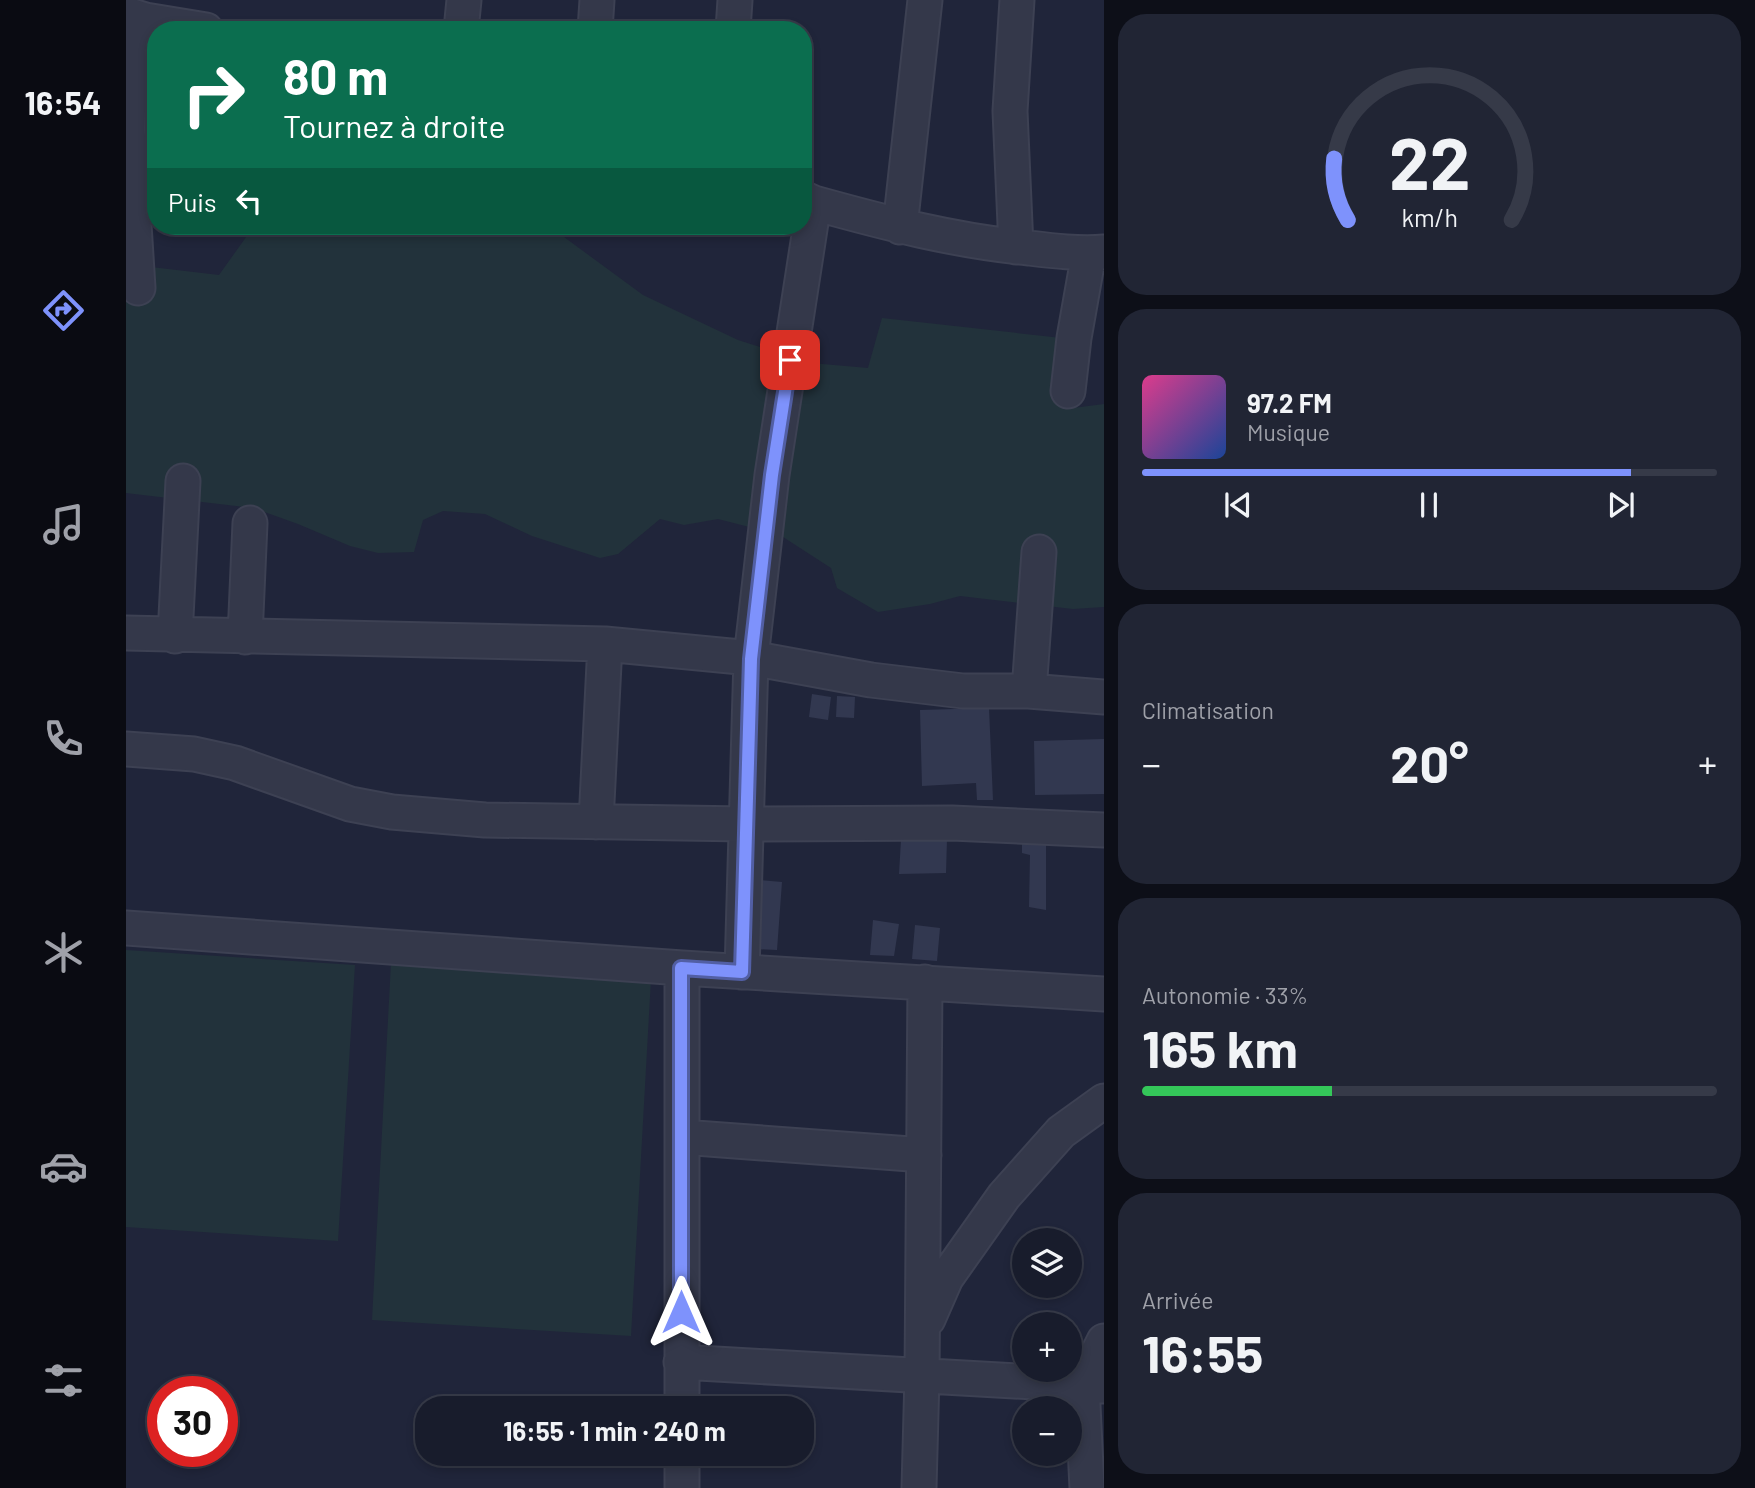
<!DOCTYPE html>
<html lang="fr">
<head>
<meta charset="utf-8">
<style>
  :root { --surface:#181c2c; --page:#212534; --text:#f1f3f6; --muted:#9fa1a9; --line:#363a48; --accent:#7e92fc }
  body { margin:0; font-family:Barlow,sans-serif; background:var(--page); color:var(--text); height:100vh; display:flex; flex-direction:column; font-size:26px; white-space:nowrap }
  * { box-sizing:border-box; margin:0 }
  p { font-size:23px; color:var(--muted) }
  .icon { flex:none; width:38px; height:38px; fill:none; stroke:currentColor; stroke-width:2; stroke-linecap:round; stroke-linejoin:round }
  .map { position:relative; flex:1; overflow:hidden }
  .sheet { display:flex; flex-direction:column; gap:14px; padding:14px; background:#0d0f18; width:651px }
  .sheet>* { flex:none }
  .hud { position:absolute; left:21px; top:21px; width:665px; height:214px; border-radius:28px; box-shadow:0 4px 10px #0003,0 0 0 2px var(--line); background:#0b6e4f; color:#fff; overflow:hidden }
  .controls { position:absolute; left:886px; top:1228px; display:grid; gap:14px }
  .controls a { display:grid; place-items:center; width:70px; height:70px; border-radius:50%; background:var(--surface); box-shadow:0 4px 10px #0003,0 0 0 2px var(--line); font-size:35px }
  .speed { position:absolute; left:21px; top:1376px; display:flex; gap:14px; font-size:35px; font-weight:700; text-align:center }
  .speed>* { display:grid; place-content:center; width:91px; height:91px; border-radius:50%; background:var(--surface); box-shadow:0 4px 10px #0003,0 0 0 2px var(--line); line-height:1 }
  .speed .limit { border:10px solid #d22; background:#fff; color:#111 }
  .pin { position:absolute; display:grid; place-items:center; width:60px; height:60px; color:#fff; margin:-30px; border-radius:14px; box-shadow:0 4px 10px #0006 }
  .me { position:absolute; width:77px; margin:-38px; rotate:0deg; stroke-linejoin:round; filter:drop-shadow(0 0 5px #0008) }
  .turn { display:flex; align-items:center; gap:24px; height:147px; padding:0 21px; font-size:32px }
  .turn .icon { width:91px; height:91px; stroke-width:2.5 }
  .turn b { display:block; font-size:49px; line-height:60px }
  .then { display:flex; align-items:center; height:66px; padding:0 21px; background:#0003; gap:14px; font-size:26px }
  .big { font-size:52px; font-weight:700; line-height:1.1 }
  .sheet .tile { flex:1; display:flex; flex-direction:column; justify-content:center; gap:10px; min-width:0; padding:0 24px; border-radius:28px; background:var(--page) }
  .sheet .dial { align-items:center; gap:0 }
  .dial svg { height:182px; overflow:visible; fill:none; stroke:var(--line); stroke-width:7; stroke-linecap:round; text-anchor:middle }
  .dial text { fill:var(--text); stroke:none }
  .song { display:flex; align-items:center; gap:21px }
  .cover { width:84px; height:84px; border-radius:10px; background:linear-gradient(135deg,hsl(330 70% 55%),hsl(220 70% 35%)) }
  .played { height:7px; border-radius:4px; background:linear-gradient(90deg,var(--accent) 85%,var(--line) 85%) }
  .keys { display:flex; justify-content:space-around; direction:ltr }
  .heat { display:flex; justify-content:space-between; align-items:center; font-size:38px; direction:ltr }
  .charge { height:10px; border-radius:5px; background:linear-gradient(90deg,#34c759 33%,var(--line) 0) }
  .trip { position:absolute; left:289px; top:1396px; width:399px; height:70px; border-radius:28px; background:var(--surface); box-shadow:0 4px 10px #0003,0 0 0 2px var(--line); font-weight:700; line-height:70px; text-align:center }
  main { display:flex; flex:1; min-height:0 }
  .menu { display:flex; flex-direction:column; width:126px; justify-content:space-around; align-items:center; background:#0a0b12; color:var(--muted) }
  .menu .icon { width:49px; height:49px }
  .menu .current { color:var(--accent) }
  .menu b { font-size:32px; color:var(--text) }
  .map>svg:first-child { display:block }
  .green { fill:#22323b }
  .building { fill:#323850 }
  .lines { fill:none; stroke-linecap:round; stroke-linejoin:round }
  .minor-casing { stroke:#3d4153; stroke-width:37 }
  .minor { stroke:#34384a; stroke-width:33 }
  .route-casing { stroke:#525fa4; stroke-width:18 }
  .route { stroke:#7e92fc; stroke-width:12 }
</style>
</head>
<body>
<main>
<nav class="menu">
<b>16:54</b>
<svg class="icon current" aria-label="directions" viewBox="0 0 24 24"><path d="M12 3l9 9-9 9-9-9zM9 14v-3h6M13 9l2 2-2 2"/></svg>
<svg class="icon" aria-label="music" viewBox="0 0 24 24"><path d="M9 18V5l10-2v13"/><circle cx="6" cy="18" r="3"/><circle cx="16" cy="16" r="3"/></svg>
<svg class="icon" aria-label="phone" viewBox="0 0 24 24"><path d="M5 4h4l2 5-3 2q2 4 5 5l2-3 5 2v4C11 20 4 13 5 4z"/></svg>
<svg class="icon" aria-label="climate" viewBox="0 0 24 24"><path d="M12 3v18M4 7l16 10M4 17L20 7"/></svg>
<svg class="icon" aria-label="car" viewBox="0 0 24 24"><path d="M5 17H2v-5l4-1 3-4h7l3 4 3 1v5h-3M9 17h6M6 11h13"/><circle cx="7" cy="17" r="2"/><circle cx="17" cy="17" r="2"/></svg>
<svg class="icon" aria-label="filters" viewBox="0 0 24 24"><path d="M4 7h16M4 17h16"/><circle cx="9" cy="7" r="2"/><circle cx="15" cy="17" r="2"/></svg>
</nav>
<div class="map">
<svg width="978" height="1488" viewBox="0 0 978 1488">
  <rect width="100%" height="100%" fill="#20253a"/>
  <path class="green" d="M 128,226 L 423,226 L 517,295 L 612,340 L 685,363 L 742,368 L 756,318 L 954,340 L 947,408 L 978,404 L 978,607 L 947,609 L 834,596 L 804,604 L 752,612 L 711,588 L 705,568 L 654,535 L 592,519 L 558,525 L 534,519 L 492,554 L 474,558 L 406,536 L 359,514 L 317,511 L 297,520 L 288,552 L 252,553 L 224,546 L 172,524 L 127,508 L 0,493 L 0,261 L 25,267 L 93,275 Z
    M 0,950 L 229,965 L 212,1241 L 0,1227 Z
    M 265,963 L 525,979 L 505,1336 L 246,1320 Z"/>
  <path class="building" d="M 686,694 L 705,697 L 702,720 L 683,717 Z
    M 711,696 L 729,697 L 728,718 L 710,717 Z
    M 863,708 L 867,800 L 851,800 L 850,783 L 796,786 L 794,710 Z
    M 978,739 L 978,794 L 909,795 L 908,741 Z
    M 896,838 L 920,838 L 920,910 L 903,907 L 904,855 L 896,853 Z
    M 821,839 L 820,873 L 773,874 L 775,840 Z
    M 634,880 L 656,882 L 651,950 L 629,949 Z
    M 747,920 L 773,924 L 768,956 L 744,955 Z
    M 789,925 L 814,928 L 811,961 L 786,959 Z"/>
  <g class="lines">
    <g class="minor-casing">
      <path id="minor" d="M 0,14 L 19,20 L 80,30
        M 335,30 L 338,0
        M 469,30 L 471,0
        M 607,30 L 609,0
        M 677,198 L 688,203 C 760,223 829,241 903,248 C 928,251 953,254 978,252
        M 774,227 L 799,0
        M 890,247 L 884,111 L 891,0
        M 12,288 L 2,129 L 3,89 L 19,20
        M 942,391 L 948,338 L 963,253
        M 0,633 L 479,644 L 625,658 L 745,680 L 837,691 L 903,691 L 978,697
        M 49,636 L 57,481
        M 119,637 L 124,523
        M 903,691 L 913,552
        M 0,749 L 68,754 L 109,763 L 224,804 L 266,812 L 359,820 L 619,824 L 826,823 L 978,830
        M 470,822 L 479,644
        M 0,928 L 556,968 L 978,994
        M 556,968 L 556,1409
        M 616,972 L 625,658 L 646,475 L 688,203
        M 556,1137 L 798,1155
        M 802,1319 L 820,1278 L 878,1196 L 935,1132 L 978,1101
        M 555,1362 L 978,1386
        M 556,1454 L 556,1488
        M 793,1488 L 796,1376 L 799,982
        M 961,1488 L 956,1385 L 978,1341"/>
    </g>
    <use href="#minor" class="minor"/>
  </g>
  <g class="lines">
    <g class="route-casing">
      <path id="route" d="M 555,1312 L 555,968 L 616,972 L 625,659 L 646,475 L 664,360"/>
    </g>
    <use href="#route" class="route"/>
  </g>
</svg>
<div class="controls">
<a><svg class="icon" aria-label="layers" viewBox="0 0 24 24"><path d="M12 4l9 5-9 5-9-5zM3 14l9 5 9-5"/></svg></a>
<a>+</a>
<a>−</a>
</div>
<div class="speed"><div class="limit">30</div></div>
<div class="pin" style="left:664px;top:360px;background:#d93025"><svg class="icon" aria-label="arrive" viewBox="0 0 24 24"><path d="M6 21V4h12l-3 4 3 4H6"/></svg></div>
<svg class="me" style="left:555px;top:1312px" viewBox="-20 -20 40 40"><path d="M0-17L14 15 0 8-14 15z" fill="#7e92fc" stroke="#fff" stroke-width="4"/></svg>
<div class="trip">16:55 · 1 min · 240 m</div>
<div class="hud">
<div class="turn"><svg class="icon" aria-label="right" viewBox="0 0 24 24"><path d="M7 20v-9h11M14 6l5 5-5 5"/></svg><div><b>80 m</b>Tournez à droite</div></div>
<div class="then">Puis<svg class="icon" aria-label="left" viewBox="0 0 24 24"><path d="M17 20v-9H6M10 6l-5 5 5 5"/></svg></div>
</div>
</div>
<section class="sheet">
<div class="tile dial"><svg viewBox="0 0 100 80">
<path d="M14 69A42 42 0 1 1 86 69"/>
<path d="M14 69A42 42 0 0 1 8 42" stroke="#7e92fc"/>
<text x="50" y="56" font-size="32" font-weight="700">22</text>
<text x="50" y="72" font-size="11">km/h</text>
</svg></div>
<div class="tile">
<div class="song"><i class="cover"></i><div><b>97.2 FM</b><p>Musique</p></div></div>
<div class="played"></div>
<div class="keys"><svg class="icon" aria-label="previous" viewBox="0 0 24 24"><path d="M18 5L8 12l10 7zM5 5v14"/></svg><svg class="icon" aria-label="pause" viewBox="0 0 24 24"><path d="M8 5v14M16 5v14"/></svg><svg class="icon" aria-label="next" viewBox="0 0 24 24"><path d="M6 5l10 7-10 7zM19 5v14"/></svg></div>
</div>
<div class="tile"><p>Climatisation</p>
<div class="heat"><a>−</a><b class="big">20°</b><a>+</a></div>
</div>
<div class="tile"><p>Autonomie · 33%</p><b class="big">165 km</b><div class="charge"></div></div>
<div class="tile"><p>Arrivée</p><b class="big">16:55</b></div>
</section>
</main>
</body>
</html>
